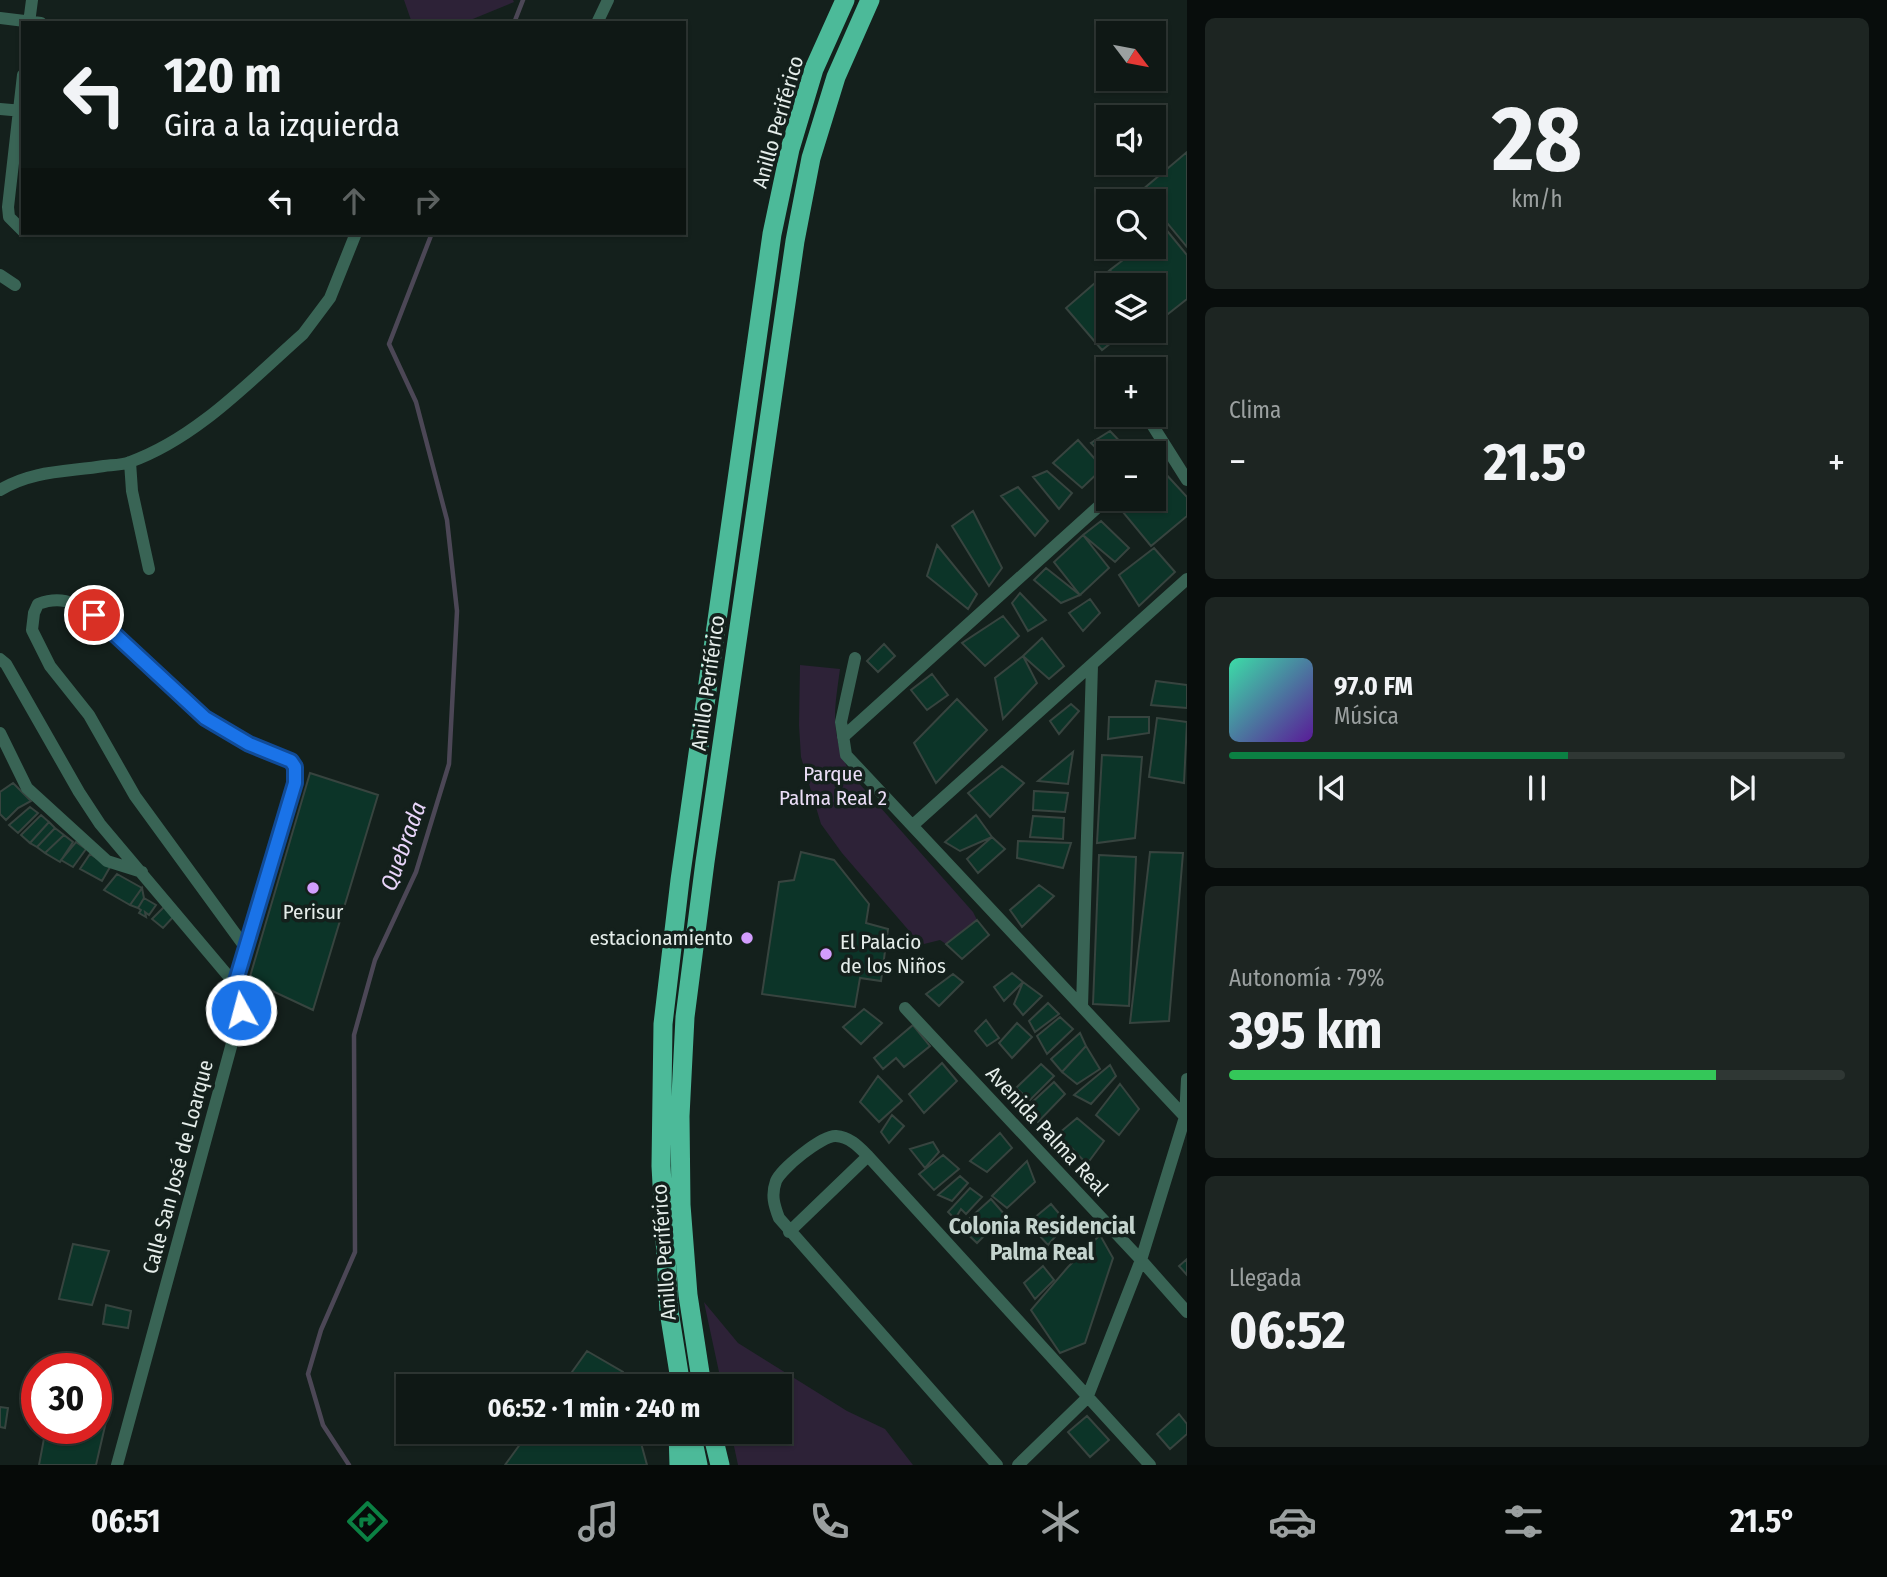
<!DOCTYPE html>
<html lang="es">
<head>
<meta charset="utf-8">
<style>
  :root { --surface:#0f1815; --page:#1d2522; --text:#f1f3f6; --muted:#9ba0a0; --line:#2f3734; --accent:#0b8043 }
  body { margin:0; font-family:"Fira Sans Condensed",sans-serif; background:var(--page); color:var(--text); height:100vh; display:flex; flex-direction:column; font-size:26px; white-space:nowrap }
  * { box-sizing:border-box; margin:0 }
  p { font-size:23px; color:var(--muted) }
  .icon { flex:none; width:38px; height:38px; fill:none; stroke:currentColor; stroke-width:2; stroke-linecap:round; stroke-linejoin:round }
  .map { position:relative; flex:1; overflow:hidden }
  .sheet { display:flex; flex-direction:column; gap:18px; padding:18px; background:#080d0c; width:700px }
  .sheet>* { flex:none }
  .hud { position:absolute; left:21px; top:21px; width:665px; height:214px; border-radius:0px; box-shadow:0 2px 5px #0004,0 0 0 2px var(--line); background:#0f1815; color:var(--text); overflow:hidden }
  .needle { width:46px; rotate:122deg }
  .controls { position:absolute; left:1096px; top:21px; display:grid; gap:14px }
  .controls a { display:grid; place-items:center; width:70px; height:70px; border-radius:0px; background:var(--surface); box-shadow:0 2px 5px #0004,0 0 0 2px var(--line); font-size:35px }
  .speed { position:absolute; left:21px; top:1353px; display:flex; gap:14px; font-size:35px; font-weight:700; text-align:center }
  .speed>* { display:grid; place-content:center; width:91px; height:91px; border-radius:50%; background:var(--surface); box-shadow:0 2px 5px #0004,0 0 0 2px var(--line); line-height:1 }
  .speed .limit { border:10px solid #d22; background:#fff; color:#111 }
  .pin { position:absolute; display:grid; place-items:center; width:60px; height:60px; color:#fff; margin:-30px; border:4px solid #fff; border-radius:50%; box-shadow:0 2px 7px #0007 }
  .me { position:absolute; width:77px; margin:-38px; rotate:353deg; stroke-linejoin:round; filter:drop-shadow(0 0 5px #0008) }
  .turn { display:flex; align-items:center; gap:24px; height:147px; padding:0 28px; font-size:32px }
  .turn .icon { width:91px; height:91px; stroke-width:2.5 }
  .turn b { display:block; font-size:49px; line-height:60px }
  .lanes { display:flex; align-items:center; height:66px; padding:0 28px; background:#0003; justify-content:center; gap:35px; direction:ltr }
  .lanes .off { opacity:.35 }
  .big { font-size:52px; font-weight:700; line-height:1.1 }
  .sheet .widget { flex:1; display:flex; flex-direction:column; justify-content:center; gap:10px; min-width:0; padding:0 24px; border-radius:10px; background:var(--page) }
  .sheet .dial { align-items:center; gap:0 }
  .dial b { font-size:91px; line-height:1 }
  .song { display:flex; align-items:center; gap:21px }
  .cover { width:84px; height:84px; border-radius:10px; background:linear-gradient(135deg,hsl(160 70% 55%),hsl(270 70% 35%)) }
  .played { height:7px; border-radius:4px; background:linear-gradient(90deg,var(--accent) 55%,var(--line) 55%) }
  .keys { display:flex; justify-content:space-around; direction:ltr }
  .heat { display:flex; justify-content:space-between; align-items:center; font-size:38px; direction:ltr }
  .charge { height:10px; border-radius:5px; background:linear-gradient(90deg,#34c759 79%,var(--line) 0) }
  .trip { position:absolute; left:396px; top:1374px; width:396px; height:70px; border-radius:0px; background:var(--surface); box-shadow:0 2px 5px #0004,0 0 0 2px var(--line); font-weight:700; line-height:70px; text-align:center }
  .tabs { display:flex; height:112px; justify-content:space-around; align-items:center; background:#060a08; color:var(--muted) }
  .tabs .icon { width:49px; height:49px }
  .tabs .on { color:var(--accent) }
  .tabs b { font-size:32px; color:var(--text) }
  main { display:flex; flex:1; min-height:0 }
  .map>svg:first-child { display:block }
  .green { fill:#2d2237 }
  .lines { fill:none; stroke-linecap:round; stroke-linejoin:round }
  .stream { stroke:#4c4756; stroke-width:4.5 }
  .building { fill:#0c3428; stroke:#37443f; stroke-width:2 }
  .minor { stroke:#396455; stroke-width:12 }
  .trunk { stroke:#4cba99; stroke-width:19 }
  .route-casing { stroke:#114b97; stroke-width:18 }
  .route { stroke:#1a73e8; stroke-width:12 }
  .poi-dot { fill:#d29dfd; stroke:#14201c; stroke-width:2.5 }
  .labels { text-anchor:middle; stroke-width:7; stroke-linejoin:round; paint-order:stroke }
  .street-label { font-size:21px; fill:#e5edea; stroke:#14201c }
  .park-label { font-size:21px; fill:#ebdef7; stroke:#14201c }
  .poi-label { font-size:21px; fill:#e5edea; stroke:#14201c }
  .water-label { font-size:23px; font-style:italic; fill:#e9d5fa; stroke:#14201c }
  .neighbourhood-label { font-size:23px; font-weight:bold; fill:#c4d4ce; stroke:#14201c }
</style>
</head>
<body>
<main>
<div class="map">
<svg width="1187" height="1465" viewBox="0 0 1187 1465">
  <rect width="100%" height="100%" fill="#14201c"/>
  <path class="green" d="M 404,0 L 513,0 L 514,2 L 463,23 L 412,23 Z
    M 800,665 L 840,669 C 834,714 830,729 849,772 L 973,912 L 977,920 L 946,944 L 940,940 L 924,944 L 917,940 L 842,853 L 821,824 L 801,757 L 799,725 Z
    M 704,1302 L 738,1343 L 847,1411 L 885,1429 L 913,1465 L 738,1465 L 731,1432 L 779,1432 L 779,1386 L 722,1386 Z"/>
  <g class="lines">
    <path class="stream" d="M 514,23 L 523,0
      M 349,1465 L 323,1425 L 308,1374 L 321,1330 L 355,1252 L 354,1035 L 375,960 L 416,872 L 449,764 L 457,611 L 447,520 L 416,402 L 389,344 L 432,233"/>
  </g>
  <path class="building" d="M 1187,152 L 1187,247 L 1153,206 L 1153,201 L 1149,201 L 1141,191 Z
    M 1164,227 L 1187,255 L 1187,299 L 1154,325 L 1153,285 L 1122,285 L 1110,270 L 1140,247 L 1153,247 L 1153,236 Z
    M 1110,270 L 1122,285 L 1108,285 L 1108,331 L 1126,331 L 1102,350 L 1066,308 Z
    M 1110,431 L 1127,449 L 1123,453 L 1108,453 L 1108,460 L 1091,443 Z
    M 1078,440 L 1103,468 L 1082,488 L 1053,463 Z
    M 1047,471 L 1072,493 L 1059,509 L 1033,477 Z
    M 1163,471 L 1187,497 L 1187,516 L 1151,546 L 1118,506 L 1128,499 L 1153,499 L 1153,479 Z
    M 1018,487 L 1048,521 L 1035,536 L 1001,496 Z
    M 973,511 L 1002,568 L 989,586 L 952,526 Z
    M 1101,521 L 1129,548 L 1115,562 L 1083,535 Z
    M 1083,535 L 1109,568 L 1080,595 L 1054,562 Z
    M 937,545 L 977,594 L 968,609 L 927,576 Z
    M 1154,548 L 1175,572 L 1139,606 L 1119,575 Z
    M 1046,568 L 1080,595 L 1061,603 L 1034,580 Z
    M 1020,593 L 1046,620 L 1028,631 L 1012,603 Z
    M 1090,599 L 1100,613 L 1083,631 L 1069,613 Z
    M 1003,616 L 1019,636 L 985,666 L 962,643 Z
    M 1042,638 L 1064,666 L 1049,679 L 1023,656 Z
    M 884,644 L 895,656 L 878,672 L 867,661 Z
    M 1023,656 L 1037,683 L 1003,719 L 995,678 Z
    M 932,674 L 948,695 L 927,710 L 911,690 Z
    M 1156,681 L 1187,685 L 1187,708 L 1151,705 Z
    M 957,699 L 987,730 L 936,783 L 914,743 Z
    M 1071,704 L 1079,711 L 1059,734 L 1050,721 Z
    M 1109,717 L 1149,717 L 1149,733 L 1108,739 Z
    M 1157,718 L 1187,722 L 1184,783 L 1149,777 Z
    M 1073,752 L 1068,784 L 1038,781 Z
    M 1102,755 L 1142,757 L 1135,838 L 1097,843 Z
    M 1002,766 L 1024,783 L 990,817 L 968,793 Z
    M 310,773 L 378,795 L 313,1010 L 249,980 Z
    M 13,783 L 31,801 L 18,808 L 6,820 L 0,814 L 0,792 Z
    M 1034,791 L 1068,793 L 1065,812 L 1033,810 Z
    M 30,807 L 38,813 L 18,833 L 9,825 Z
    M 41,815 L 49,822 L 30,843 L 21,835 Z
    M 976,815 L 992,837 L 960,851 L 945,842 Z
    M 1033,816 L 1064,818 L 1063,839 L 1030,837 Z
    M 49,822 L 55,828 L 37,847 L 30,843 Z
    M 55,828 L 64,835 L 45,853 L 37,847 Z
    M 64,835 L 73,842 L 60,862 L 45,853 Z
    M 992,837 L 1005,849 L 978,873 L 967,859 Z
    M 1018,841 L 1071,843 L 1063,868 L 1017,858 Z
    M 76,842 L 86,849 L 73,867 L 61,860 Z
    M 801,852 L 834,860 L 869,904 L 866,923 L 888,929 L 881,981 L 860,978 L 855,1007 L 762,994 L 779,882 L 794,880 Z
    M 1150,852 L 1183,853 L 1169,1021 L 1130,1023 Z
    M 90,854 L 110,867 L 102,881 L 80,869 Z
    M 1099,855 L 1136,857 L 1129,1006 L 1093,1004 Z
    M 117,874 L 142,888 L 130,905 L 104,890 Z
    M 1039,885 L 1054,896 L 1022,927 L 1010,910 Z
    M 142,888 L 144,898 L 138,908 L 130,905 Z
    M 144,898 L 156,905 L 149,915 L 145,912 L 146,917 L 139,913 L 141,910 L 138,908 Z
    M 166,905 L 175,915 L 163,928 L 152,919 Z
    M 977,920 L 989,935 L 962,959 L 946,944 Z
    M 1012,973 L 1023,982 L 1004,1001 L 994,987 Z
    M 953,974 L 963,982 L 939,1006 L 926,994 Z
    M 1023,982 L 1042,996 L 1023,1015 L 1014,1004 Z
    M 1048,1003 L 1059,1014 L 1035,1032 L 1029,1021 Z
    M 864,1009 L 882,1023 L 861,1044 L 843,1027 Z
    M 1060,1017 L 1073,1029 L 1047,1054 L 1037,1036 Z
    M 986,1020 L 999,1038 L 987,1046 L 975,1031 Z
    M 1017,1023 L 1032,1037 L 1012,1058 L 999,1043 Z
    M 913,1025 L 930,1046 L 904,1067 L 896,1058 L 883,1069 L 874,1058 Z
    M 1080,1033 L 1086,1046 L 1062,1072 L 1051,1059 Z
    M 1086,1046 L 1100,1069 L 1077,1084 L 1062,1072 Z
    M 942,1063 L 957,1081 L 924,1113 L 909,1094 Z
    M 1041,1064 L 1054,1076 L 1030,1100 L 1016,1088 Z
    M 1110,1065 L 1116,1076 L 1091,1104 L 1074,1095 Z
    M 878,1076 L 902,1101 L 879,1122 L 860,1102 Z
    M 1054,1082 L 1065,1094 L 1038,1122 L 1027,1107 Z
    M 1120,1084 L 1139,1109 L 1119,1135 L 1096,1115 Z
    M 892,1115 L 904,1126 L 889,1143 L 881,1132 Z
    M 1077,1118 L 1104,1141 L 1087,1164 L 1058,1134 Z
    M 1000,1133 L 1012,1148 L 987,1172 L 970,1161 Z
    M 933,1142 L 939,1152 L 925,1168 L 910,1149 Z
    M 943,1155 L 959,1169 L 934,1190 L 919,1174 Z
    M 1027,1161 L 1035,1182 L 1007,1208 L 992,1196 Z
    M 960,1176 L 968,1183 L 952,1201 L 938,1195 Z
    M 970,1188 L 982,1197 L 966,1214 L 961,1209 L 955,1219 L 948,1212 Z
    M 991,1199 L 1005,1215 L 977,1243 L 960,1227 Z
    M 1051,1204 L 1067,1223 L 1048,1245 L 1028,1223 Z
    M 1100,1235 L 1113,1258 L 1085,1343 L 1060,1353 L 1031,1310 L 1068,1267 Z
    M 73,1244 L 109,1251 L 92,1305 L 59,1299 Z
    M 1187,1259 L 1187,1275 L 1179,1266 Z
    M 1043,1266 L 1054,1280 L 1035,1299 L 1024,1283 Z
    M 106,1305 L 131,1311 L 128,1328 L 103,1324 Z
    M 587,1351 L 623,1372 L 626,1386 L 562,1386 Z
    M 0,1407 L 8,1408 L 5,1428 L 0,1427 Z
    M 96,1410 L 108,1413 L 96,1465 L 39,1465 L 46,1428 L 96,1428 Z
    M 1179,1414 L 1187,1424 L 1187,1434 L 1170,1449 L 1157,1434 Z
    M 1087,1416 L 1109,1440 L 1090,1457 L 1068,1432 Z
    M 529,1432 L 638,1432 L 647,1465 L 505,1465 Z"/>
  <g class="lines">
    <path class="minor" d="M 0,18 L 41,23
      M 29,23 L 32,0
      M 597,23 L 608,0
      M 23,75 L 8,207 L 9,217 L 23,231
      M 0,109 L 23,111
      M 0,275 L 15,285
      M 1146,415 L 1187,480
      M 1153,457 L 1165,447
      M 130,462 L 132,491 L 149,569
      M 0,490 C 33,470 67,472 104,466 C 112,465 122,465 130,462 C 197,438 251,380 303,334 L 330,298 L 356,233
      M 855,658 L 841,722 L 846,755 L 1187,1119
      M 0,659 L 6,664 L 79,792 L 100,824 L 235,984 L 241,1010 L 117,1465
      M 0,733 L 27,788 L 107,861 L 142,872
      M 843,737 L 1108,498
      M 913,825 L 1187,579
      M 235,984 L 294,783 L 295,767 L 291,761 L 249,744 L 205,717 L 94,615 C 73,603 62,595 38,604 L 34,613 L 32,630 L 50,666 L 89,715 L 135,796 L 245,947
      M 1082,1007 L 1092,665
      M 905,1008 L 1141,1260 L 1187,1312
      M 789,1232 L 868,1156
      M 997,1465 L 779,1218 C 774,1205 771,1195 776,1181 C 781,1169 822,1135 836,1136 C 850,1137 859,1147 868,1156 L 1150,1465
      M 1018,1465 L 1087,1398 L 1141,1260 L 1185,1117 L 1187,1079"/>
    <path class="trunk" d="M 681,1386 L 669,1311 L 661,1166 L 663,1024 L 680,880 L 772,234 L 790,149 L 814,69 L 845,0
      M 702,1386 L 688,1295 L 681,1205 L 680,1116 L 685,1017 L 705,862 L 795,241 L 811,158 L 836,77 L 870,0
      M 678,1432 L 679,1465
      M 691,1432 L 698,1465
      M 712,1432 L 720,1465"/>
  </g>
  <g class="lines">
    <g class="route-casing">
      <path id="route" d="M 94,615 L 205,718 L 249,744 L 291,761 L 295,767 L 295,783 L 235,984 L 241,1010"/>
    </g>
    <use href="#route" class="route"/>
  </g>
  <g class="poi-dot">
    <circle cx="313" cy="888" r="7"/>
    <circle cx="747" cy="938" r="7"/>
    <circle cx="826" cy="954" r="7"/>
  </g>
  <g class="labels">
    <g class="street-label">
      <text transform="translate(778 122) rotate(-74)" y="7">Anillo Periférico</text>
      <text transform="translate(708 683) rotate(-82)" y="7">Anillo Periférico</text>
      <text transform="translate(1047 1131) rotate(47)" y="7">Avenida Palma Real</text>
      <text transform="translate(178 1167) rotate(-75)" y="7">Calle San José de Loarque</text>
      <text transform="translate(664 1252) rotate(-94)" y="7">Anillo Periférico</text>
    </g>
    <g class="park-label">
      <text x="833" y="781">Parque<tspan x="833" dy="24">Palma Real 2</tspan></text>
    </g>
    <g class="poi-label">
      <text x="313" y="919">Perisur</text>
      <text x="733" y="945" text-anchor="end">estacionamiento</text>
      <text x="840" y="949" text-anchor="start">El Palacio<tspan x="840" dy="24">de los Niños</tspan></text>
    </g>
    <g class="water-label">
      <text transform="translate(403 846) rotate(-70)" y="8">Quebrada</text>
    </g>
    <g class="neighbourhood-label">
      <text x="1042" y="1234">Colonia Residencial<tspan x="1042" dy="26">Palma Real</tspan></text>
    </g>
  </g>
</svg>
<div class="controls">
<a><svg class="needle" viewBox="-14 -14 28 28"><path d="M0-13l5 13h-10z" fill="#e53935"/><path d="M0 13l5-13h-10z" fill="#9ba0a0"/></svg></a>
<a><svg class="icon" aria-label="sound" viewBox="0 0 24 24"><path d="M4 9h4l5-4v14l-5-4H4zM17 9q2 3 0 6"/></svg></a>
<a><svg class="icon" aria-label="search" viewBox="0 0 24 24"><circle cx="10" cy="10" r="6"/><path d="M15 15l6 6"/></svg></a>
<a><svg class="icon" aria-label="layers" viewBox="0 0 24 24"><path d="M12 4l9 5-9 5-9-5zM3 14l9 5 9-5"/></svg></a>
<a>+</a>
<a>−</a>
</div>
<div class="speed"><div class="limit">30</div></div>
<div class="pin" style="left:94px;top:615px;background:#d93025"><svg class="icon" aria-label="arrive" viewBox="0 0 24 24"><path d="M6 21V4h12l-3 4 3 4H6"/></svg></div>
<svg class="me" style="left:241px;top:1010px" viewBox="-20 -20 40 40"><circle r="17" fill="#1a73e8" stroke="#fff" stroke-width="3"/><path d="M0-11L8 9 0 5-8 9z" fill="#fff"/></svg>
<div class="trip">06:52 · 1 min · 240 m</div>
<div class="hud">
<div class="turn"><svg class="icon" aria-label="left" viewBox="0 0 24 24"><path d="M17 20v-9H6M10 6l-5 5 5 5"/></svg><div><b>120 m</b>Gira a la izquierda</div></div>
<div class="lanes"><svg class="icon" aria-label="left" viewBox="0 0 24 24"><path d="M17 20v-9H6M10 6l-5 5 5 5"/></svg><svg class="icon off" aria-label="ahead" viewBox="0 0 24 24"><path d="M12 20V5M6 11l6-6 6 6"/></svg><svg class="icon off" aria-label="right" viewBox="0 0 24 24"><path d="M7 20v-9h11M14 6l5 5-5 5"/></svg></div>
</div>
</div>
<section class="sheet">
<div class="widget dial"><b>28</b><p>km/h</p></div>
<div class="widget"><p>Clima</p>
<div class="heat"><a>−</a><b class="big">21.5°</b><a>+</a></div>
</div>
<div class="widget">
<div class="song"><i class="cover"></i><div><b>97.0 FM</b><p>Música</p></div></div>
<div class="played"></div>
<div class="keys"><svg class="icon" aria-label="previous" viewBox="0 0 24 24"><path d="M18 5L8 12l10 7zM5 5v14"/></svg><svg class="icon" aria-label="pause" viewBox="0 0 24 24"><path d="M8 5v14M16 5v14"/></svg><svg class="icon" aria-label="next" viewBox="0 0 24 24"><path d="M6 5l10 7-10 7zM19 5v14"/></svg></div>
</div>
<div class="widget"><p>Autonomía · 79%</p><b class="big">395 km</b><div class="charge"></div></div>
<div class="widget"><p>Llegada</p><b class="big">06:52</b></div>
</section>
</main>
<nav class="tabs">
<b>06:51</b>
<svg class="icon on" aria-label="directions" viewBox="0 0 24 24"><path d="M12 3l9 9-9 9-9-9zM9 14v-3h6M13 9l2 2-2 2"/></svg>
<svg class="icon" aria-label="music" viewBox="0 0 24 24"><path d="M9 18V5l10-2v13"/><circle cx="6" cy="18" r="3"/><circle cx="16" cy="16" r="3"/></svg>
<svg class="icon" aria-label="phone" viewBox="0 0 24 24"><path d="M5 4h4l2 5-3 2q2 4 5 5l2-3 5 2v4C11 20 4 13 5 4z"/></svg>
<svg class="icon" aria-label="climate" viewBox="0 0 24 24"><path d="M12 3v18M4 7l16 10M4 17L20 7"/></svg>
<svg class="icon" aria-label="car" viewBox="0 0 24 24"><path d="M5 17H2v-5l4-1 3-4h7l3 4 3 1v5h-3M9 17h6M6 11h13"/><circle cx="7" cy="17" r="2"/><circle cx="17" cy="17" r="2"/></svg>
<svg class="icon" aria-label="filters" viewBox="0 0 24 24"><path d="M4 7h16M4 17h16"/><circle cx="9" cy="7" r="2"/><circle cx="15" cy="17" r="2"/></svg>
<b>21.5°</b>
</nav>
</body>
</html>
